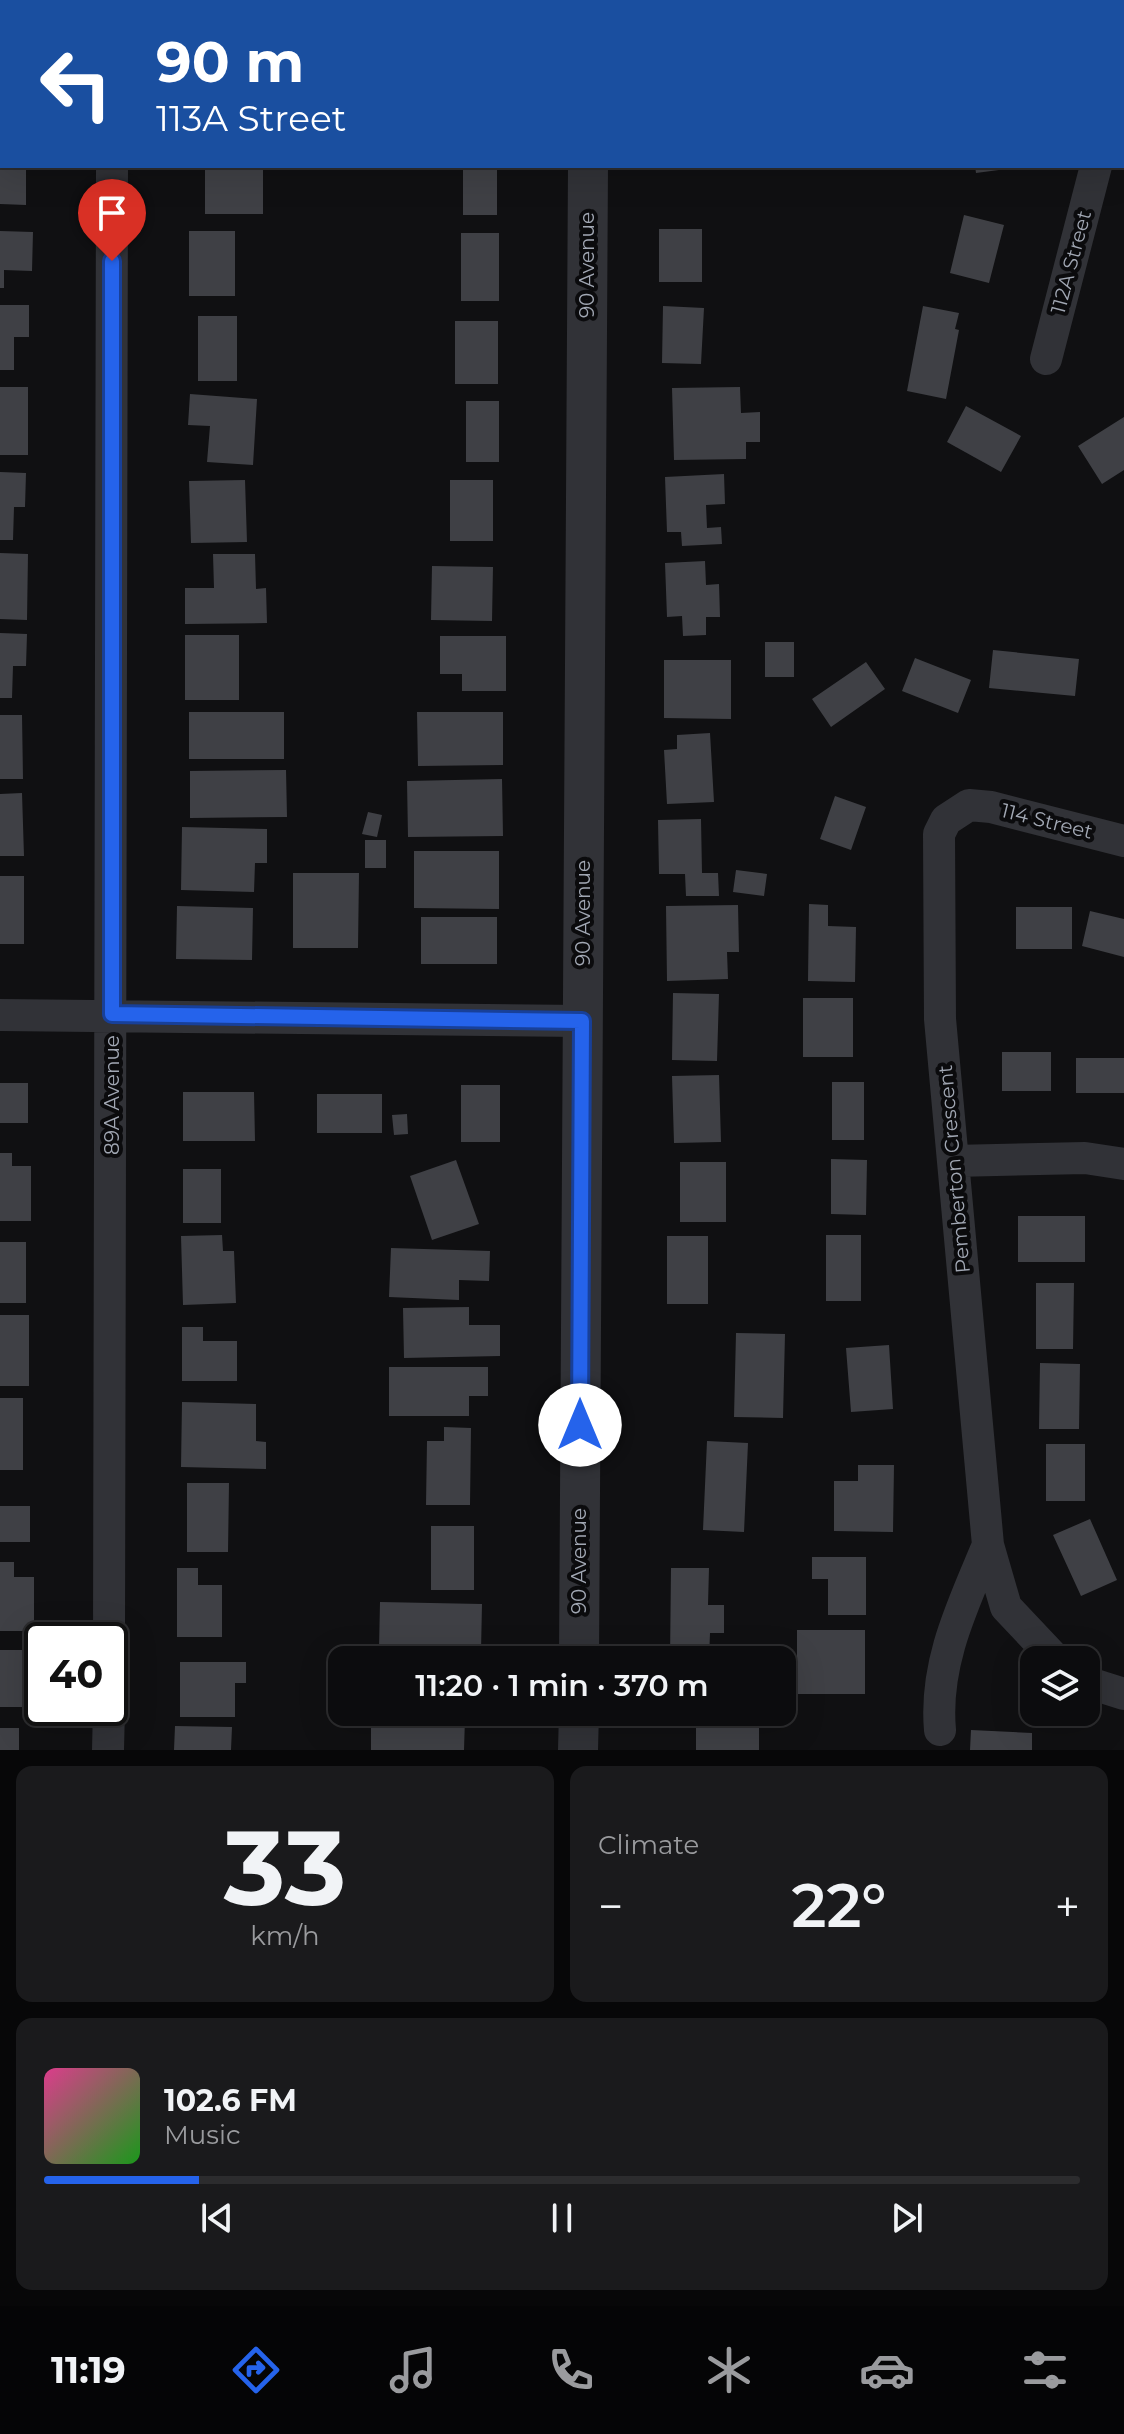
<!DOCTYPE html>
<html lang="en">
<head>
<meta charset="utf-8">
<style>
  :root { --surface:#0c0c0e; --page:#1a1a1c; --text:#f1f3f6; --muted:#9a9b9e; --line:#2c2c2e; --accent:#2563eb }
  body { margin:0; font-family:Montserrat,sans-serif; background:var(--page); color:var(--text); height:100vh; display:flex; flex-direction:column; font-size:30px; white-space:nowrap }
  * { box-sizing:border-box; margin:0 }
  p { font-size:26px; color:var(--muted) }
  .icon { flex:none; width:44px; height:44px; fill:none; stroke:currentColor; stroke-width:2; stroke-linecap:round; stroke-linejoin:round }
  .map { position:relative; height:1750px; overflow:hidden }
  .panel { display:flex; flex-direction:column; gap:16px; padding:16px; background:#070708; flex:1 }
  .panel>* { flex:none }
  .top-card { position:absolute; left:0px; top:0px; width:1124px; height:168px; box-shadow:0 8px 32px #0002,0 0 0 2px var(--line); background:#1a4fa0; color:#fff; overflow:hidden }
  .buttons { position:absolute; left:1020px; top:1646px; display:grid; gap:16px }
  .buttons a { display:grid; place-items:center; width:80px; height:80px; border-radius:16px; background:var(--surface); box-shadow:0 8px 32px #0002,0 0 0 2px var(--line); font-size:40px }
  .speed { position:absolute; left:24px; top:1622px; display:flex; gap:16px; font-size:40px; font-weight:700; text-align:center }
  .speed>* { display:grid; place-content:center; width:104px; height:104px; border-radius:50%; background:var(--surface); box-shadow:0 8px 32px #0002,0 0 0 2px var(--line); line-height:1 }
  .speed .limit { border:4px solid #111; border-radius:12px; background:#fff; color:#111 }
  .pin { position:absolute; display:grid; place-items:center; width:68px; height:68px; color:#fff; margin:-82px -34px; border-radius:50% 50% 50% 0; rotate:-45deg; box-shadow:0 0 8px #0007 }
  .pin .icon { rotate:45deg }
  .me { position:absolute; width:88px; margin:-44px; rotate:0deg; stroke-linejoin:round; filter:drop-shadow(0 0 6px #0008) }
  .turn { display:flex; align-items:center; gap:28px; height:168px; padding:0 24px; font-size:36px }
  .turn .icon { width:104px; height:104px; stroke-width:2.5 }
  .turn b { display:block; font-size:56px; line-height:68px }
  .big { font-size:60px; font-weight:600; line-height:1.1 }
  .panel .tile { flex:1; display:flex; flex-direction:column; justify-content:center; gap:12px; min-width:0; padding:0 28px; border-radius:16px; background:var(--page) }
  .panel .dial { align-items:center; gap:0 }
  .dial b { font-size:104px; line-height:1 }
  .song { display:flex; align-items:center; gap:24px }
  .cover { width:96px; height:96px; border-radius:12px; background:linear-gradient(135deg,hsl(330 70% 55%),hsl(120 70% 35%)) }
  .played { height:8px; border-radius:4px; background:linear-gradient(90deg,var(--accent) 15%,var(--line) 15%) }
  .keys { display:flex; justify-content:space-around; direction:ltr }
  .heat { display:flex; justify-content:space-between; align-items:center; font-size:44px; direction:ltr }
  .panel .tiles { flex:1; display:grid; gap:16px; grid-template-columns:1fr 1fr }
  .tile:last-child { grid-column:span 2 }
  .trip { position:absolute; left:328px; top:1646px; width:468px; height:80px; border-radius:16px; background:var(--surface); box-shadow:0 8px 32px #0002,0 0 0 2px var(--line); font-weight:600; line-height:80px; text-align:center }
  .dock { display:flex; height:128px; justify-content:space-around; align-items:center; background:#050506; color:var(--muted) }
  .dock .icon { width:56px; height:56px }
  .dock .active { color:var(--accent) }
  .dock b { font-size:36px; color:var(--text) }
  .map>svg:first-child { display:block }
  .building { fill:#3f4045 }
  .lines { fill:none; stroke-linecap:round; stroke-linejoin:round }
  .minor { stroke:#313237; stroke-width:32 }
  .tertiary { stroke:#313237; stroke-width:40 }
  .route-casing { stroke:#184099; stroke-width:20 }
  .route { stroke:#2563eb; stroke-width:14 }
  .labels { text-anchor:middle; stroke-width:8; stroke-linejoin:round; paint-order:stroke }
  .street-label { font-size:20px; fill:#a1a7b3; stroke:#0b0b0d }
</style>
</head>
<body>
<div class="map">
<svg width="1124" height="1750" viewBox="0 0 1124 1750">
  <rect width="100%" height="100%" fill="#101012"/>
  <path class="building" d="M 0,166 L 26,166 L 26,205 L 0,204 Z
    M 205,166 L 263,166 L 263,214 L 205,214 Z
    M 463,166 L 497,166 L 497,215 L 463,215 Z
    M 975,166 L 1014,166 L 1014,168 L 976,173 Z
    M 964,215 L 1004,225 L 989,283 L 950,273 Z
    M 659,229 L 702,229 L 702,282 L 659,282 Z
    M 0,231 L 33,232 L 32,271 L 4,270 L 4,288 L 0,288 Z
    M 189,231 L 235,231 L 235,296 L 189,296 Z
    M 461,233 L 499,233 L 499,301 L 461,301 Z
    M 0,305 L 29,305 L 29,337 L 14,337 L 14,370 L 0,370 Z
    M 663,306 L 704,308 L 701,364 L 662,363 Z
    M 923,306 L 959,313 L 955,329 L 959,330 L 946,399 L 907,391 Z
    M 198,316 L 237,316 L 237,381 L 198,381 Z
    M 455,321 L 498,321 L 498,384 L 455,384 Z
    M 0,387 L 28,387 L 28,455 L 0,455 Z
    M 740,387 L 741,413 L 760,412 L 760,442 L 746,442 L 746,459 L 674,460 L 672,388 Z
    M 190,394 L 257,399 L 253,465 L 207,462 L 210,426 L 188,425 Z
    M 466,401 L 499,401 L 499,462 L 466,462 Z
    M 966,406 L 1021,436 L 1001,472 L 947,442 Z
    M 1124,417 L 1124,470 L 1102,484 L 1078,446 Z
    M 0,472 L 26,473 L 25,507 L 14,507 L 13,540 L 0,540 Z
    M 724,474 L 725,504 L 706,505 L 707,528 L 721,527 L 722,544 L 682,546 L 681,532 L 667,532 L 665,477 Z
    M 245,480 L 247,542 L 191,543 L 189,481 Z
    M 450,480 L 493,480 L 493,541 L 450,541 Z
    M 0,553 L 28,554 L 27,620 L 0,619 Z
    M 213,554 L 255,554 L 256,589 L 266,588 L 267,623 L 185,624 L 185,588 L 214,588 Z
    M 705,561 L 706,585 L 719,584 L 720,617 L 706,617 L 706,635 L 683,636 L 682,616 L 667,617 L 665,563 Z
    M 432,566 L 493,567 L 492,621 L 431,620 Z
    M 0,633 L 27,634 L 26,666 L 13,666 L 12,698 L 0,698 Z
    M 185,635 L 239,635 L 239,700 L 185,700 Z
    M 440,636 L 506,636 L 506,691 L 462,691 L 462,674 L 440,674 Z
    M 765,642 L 794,642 L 794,677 L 765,677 Z
    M 993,650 L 1079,659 L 1075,696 L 989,688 Z
    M 915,658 L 971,680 L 958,713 L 902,691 Z
    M 664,660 L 731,660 L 731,719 L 664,718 Z
    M 866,662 L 885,689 L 831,727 L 812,699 Z
    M 189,712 L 284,712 L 284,759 L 189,759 Z
    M 417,712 L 503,712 L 503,765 L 418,766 Z
    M 0,715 L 22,715 L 23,779 L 0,779 Z
    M 710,733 L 714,802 L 667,804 L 664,750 L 677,749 L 677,735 Z
    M 286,770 L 287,817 L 190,818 L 190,771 Z
    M 502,779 L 503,836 L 408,837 L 407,781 Z
    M 22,793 L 24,856 L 0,856 L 0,794 Z
    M 835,796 L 866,807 L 851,850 L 820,839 Z
    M 368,812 L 382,815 L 377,837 L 362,834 Z
    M 701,819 L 702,873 L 718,873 L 719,896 L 686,896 L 685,874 L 659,874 L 658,820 Z
    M 182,827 L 267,829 L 267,863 L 255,863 L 254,892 L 181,890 Z
    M 365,840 L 386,840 L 386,868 L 365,868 Z
    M 414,851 L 499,851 L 499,909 L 414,908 Z
    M 736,870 L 767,874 L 764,896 L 733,892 Z
    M 293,873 L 359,873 L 358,948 L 293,948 Z
    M 0,876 L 24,876 L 24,944 L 0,944 Z
    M 809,904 L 828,905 L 828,926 L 856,927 L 855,982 L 808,981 Z
    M 738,905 L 739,952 L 727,952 L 728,979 L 667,981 L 666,906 Z
    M 177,906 L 253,908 L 252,960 L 176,959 Z
    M 1016,907 L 1072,907 L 1072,949 L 1016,949 Z
    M 1090,911 L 1124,919 L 1124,957 L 1082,946 Z
    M 421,917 L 497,917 L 497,964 L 421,964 Z
    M 673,993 L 719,994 L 717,1061 L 672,1060 Z
    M 803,998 L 853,998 L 853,1057 L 803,1057 Z
    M 1002,1052 L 1051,1052 L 1051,1091 L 1002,1091 Z
    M 1076,1058 L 1124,1058 L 1124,1093 L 1076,1093 Z
    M 719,1075 L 721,1142 L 674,1143 L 672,1076 Z
    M 832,1082 L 864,1082 L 864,1140 L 832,1140 Z
    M 0,1083 L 28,1083 L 28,1123 L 0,1123 Z
    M 461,1085 L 500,1085 L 500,1142 L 461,1142 Z
    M 183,1092 L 254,1092 L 255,1141 L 183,1141 Z
    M 317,1094 L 382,1094 L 382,1133 L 317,1133 Z
    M 407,1114 L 408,1134 L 394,1135 L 392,1115 Z
    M 0,1153 L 12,1153 L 12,1166 L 31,1166 L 31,1221 L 0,1221 Z
    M 831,1159 L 867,1160 L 866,1215 L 831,1214 Z
    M 456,1160 L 479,1224 L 432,1240 L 410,1176 Z
    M 680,1162 L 726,1162 L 726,1222 L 680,1222 Z
    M 183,1169 L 221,1169 L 221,1223 L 183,1223 Z
    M 1018,1216 L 1085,1216 L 1085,1262 L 1018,1262 Z
    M 222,1235 L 223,1251 L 234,1251 L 236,1303 L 183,1305 L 181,1236 Z
    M 826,1235 L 861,1235 L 861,1301 L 826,1301 Z
    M 667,1236 L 708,1236 L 708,1304 L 667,1304 Z
    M 0,1242 L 26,1242 L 26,1303 L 0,1303 Z
    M 391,1248 L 490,1251 L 489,1281 L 459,1280 L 459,1300 L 389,1297 Z
    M 1036,1283 L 1074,1283 L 1073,1349 L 1036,1349 Z
    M 469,1307 L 469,1325 L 500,1325 L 500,1356 L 404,1358 L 403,1308 Z
    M 0,1315 L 29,1315 L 29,1386 L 0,1386 Z
    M 182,1327 L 203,1327 L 203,1341 L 237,1341 L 237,1381 L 182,1381 Z
    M 736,1333 L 785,1334 L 783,1418 L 734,1417 Z
    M 889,1345 L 893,1409 L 851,1412 L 846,1348 Z
    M 1040,1363 L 1080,1364 L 1079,1429 L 1039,1429 Z
    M 389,1367 L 488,1367 L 488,1396 L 469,1396 L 469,1416 L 389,1416 Z
    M 0,1398 L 23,1398 L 23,1470 L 0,1470 Z
    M 182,1402 L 256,1404 L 256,1441 L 266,1442 L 266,1469 L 181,1467 Z
    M 444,1427 L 471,1428 L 470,1505 L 426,1505 L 427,1441 L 444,1441 Z
    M 707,1441 L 748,1443 L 744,1532 L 703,1530 Z
    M 1046,1444 L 1085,1444 L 1085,1501 L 1046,1501 Z
    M 858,1465 L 894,1465 L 893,1532 L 834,1531 L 834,1481 L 858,1481 Z
    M 187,1483 L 229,1483 L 228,1552 L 187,1552 Z
    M 0,1506 L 30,1506 L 30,1542 L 0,1542 Z
    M 1090,1519 L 1117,1580 L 1081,1596 L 1053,1535 Z
    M 431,1526 L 474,1526 L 474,1590 L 431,1590 Z
    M 812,1557 L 866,1557 L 866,1615 L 828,1615 L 828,1579 L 812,1579 Z
    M 0,1562 L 14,1562 L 14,1577 L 34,1577 L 34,1631 L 0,1631 Z
    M 177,1568 L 198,1568 L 198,1585 L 222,1585 L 222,1637 L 177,1637 Z
    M 671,1568 L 709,1568 L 708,1605 L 724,1605 L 724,1633 L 710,1633 L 709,1660 L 670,1660 Z
    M 380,1602 L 482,1604 L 481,1651 L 379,1649 Z
    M 797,1630 L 865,1630 L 865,1694 L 797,1694 Z
    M 0,1650 L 24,1650 L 24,1707 L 0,1707 Z
    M 180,1662 L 246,1662 L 246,1683 L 235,1683 L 235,1717 L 180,1717 Z
    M 696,1712 L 759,1712 L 759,1750 L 696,1750 Z
    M 371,1717 L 465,1718 L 464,1750 L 371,1750 Z
    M 175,1726 L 232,1727 L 231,1750 L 174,1750 Z
    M 0,1728 L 19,1728 L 19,1750 L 0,1750 Z
    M 971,1730 L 1032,1733 L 1032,1750 L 970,1750 Z"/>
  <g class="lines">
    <path class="minor" d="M 0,65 L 2,65
      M 1046,359 L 1096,166
      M 0,1015 L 582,1021
      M 953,1161 L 1085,1158 L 1124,1164
      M 109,1640 L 112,166
      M 1056,1660 L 1006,1607 L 988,1545 L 940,1019 L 939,834 L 946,820 L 969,805 L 991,807 L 1124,841
      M 1086,1682 L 1124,1694
      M 940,1730 C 934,1663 963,1605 988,1545
      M 108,1750 L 109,1708"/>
    <path class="tertiary" d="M 589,2 L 589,0
      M 579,1660 L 588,166
      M 578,1750 L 579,1712"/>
  </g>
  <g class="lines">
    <g class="route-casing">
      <path id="route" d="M 112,261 L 112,1014 L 582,1021 L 580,1425"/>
    </g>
    <use href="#route" class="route"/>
  </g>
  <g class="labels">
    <g class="street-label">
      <text transform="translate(1071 262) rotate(-75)" y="7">112A Street</text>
      <text transform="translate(587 265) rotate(-90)" y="7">90 Avenue</text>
      <text transform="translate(1047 821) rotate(14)" y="7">114 Street</text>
      <text transform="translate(583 913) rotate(-90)" y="7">90 Avenue</text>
      <text transform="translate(112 1095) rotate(-90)" y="7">89A Avenue</text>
      <text transform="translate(954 1169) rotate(-95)" y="7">Pemberton Crescent</text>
      <text transform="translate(579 1561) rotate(-90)" y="7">90 Avenue</text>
    </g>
  </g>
</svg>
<div class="buttons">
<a><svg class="icon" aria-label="layers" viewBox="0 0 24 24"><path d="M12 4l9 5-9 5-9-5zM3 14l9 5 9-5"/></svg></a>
</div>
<div class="speed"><div class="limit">40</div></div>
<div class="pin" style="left:112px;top:261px;background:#d93025"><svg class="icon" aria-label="arrive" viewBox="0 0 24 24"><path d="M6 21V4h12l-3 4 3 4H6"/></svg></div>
<svg class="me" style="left:580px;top:1425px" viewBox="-20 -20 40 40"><circle r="19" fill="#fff"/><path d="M0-13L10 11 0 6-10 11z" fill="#2563eb"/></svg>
<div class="trip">11:20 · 1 min · 370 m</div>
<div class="top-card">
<div class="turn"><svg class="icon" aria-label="left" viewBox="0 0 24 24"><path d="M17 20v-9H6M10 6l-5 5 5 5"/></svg><div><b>90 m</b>113A Street</div></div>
</div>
</div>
<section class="panel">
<div class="tiles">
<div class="tile dial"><b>33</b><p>km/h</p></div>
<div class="tile"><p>Climate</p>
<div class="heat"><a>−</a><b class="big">22°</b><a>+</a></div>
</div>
<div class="tile">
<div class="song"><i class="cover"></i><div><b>102.6 FM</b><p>Music</p></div></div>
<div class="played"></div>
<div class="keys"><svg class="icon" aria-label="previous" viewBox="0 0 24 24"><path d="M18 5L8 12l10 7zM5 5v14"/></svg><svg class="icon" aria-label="pause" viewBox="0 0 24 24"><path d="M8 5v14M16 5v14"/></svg><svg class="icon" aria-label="next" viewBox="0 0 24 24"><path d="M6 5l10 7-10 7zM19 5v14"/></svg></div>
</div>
</div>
</section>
<nav class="dock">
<b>11:19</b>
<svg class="icon active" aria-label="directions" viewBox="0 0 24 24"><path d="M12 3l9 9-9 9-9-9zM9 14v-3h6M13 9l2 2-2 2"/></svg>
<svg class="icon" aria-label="music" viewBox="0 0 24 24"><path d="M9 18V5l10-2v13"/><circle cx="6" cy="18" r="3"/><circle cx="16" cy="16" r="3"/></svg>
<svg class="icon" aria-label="phone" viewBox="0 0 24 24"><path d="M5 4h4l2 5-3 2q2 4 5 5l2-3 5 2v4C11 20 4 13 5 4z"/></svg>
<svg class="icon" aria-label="climate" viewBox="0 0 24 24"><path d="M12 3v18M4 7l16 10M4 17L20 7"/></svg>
<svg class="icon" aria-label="car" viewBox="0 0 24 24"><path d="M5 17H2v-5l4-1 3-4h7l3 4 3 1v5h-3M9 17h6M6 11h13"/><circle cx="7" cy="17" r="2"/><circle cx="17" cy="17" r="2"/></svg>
<svg class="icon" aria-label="filters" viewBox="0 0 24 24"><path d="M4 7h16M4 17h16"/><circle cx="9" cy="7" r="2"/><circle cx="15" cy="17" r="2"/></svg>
</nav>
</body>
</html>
